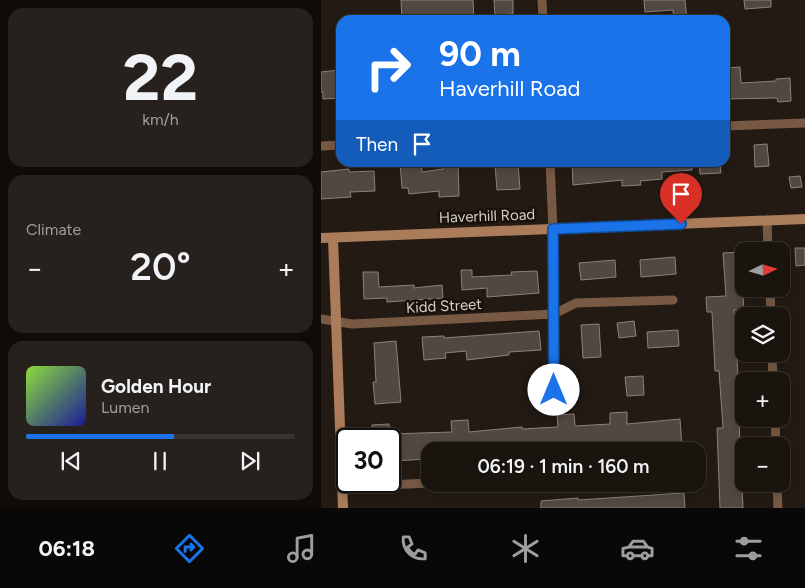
<!DOCTYPE html>
<html lang="en">
<head>
<meta charset="utf-8">
<style>
  :root { --surface:#1a140f; --page:#27211d; --text:#f1f3f6; --muted:#9f9e9e; --line:#38332f; --accent:#1a73e8 }
  body { margin:0; font-family:Figtree,sans-serif; background:var(--page); color:var(--text); height:100vh; display:flex; flex-direction:column; font-size:19px; white-space:nowrap }
  * { box-sizing:border-box; margin:0 }
  p { font-size:16px; color:var(--muted) }
  .icon { flex:none; width:28px; height:28px; fill:none; stroke:currentColor; stroke-width:2; stroke-linecap:round; stroke-linejoin:round }
  .map { position:relative; flex:1; overflow:hidden }
  .side { display:flex; flex-direction:column; gap:8px; padding:8px; background:#0e0b08; width:321px }
  .side>* { flex:none }
  .guide { position:absolute; left:15px; top:15px; width:394px; height:152px; border-radius:15px; box-shadow:0 2px 8px #0003,0 0 0 1px var(--line); background:#1a73e8; color:#fff; overflow:hidden }
  .needle { width:32px; rotate:85deg }
  .controls { position:absolute; left:414px; top:242px; display:grid; gap:10px }
  .controls a { display:grid; place-items:center; width:55px; height:55px; border-radius:10px; background:var(--surface); box-shadow:0 2px 8px #0003,0 0 0 1px var(--line); font-size:25px }
  .speed { position:absolute; left:15px; top:428px; display:flex; gap:10px; font-size:25px; font-weight:700; text-align:center }
  .speed>* { display:grid; place-content:center; width:65px; height:65px; border-radius:50%; background:var(--surface); box-shadow:0 2px 8px #0003,0 0 0 1px var(--line); line-height:1 }
  .speed .limit { border:2px solid #111; border-radius:8px; background:#fff; color:#111 }
  .pin { position:absolute; display:grid; place-items:center; width:42px; height:42px; color:#fff; margin:-51px -21px; border-radius:50% 50% 50% 0; rotate:-45deg; box-shadow:0 0 5px #0007 }
  .pin .icon { rotate:45deg }
  .me { position:absolute; width:55px; margin:-28px; rotate:0deg; stroke-linejoin:round; filter:drop-shadow(0 0 4px #0008) }
  .turn { display:flex; align-items:center; gap:18px; height:105px; padding:0 20px; font-size:22px }
  .turn .icon { width:65px; height:65px; stroke-width:2.5 }
  .turn b { display:block; font-size:35px; line-height:42px }
  .then { display:flex; align-items:center; height:48px; padding:0 20px; background:#0003; gap:10px; font-size:19px }
  .big { font-size:38px; font-weight:600; line-height:1.1 }
  .side .tile { flex:1; display:flex; flex-direction:column; justify-content:center; gap:8px; min-width:0; padding:0 18px; border-radius:15px; background:var(--page) }
  .side .dial { align-items:center; gap:0 }
  .dial b { font-size:65px; line-height:1 }
  .song { display:flex; align-items:center; gap:15px }
  .cover { width:60px; height:60px; border-radius:8px; background:linear-gradient(135deg,hsl(90 70% 55%),hsl(240 70% 35%)) }
  .played { height:5px; border-radius:2px; background:linear-gradient(90deg,var(--accent) 55%,var(--line) 55%) }
  .keys { display:flex; justify-content:space-around; direction:ltr }
  .heat { display:flex; justify-content:space-between; align-items:center; font-size:28px; direction:ltr }
  .trip { position:absolute; left:100px; top:442px; width:285px; height:50px; border-radius:15px; background:var(--surface); box-shadow:0 2px 8px #0003,0 0 0 1px var(--line); font-weight:600; line-height:50px; text-align:center }
  .tabs { display:flex; height:80px; justify-content:space-around; align-items:center; background:#0a0806; color:var(--muted) }
  .tabs .icon { width:35px; height:35px }
  .tabs .active { color:var(--accent) }
  .tabs b { font-size:22px; color:var(--text) }
  main { display:flex; flex:1; min-height:0 }
  .map>svg:first-child { display:block }
  .building { fill:#524841; stroke:#8d827b }
  .lines { fill:none; stroke-linecap:round; stroke-linejoin:round }
  .street { stroke:#775944; stroke-width:9 }
  .secondary { stroke:#ab7c5a; stroke-width:10 }
  .route-casing { stroke:#114b97; stroke-width:12 }
  .route { stroke:#1a73e8; stroke-width:9 }
  .labels { text-anchor:middle; stroke-width:5; stroke-linejoin:round; paint-order:stroke }
  .street-label { font-size:15px; fill:#d6d0cc; stroke:#19110b }
</style>
</head>
<body>
<main>
<section class="side">
<div class="tile dial"><b>22</b><p>km/h</p></div>
<div class="tile"><p>Climate</p>
<div class="heat"><a>−</a><b class="big">20°</b><a>+</a></div>
</div>
<div class="tile">
<div class="song"><i class="cover"></i><div><b>Golden Hour</b><p>Lumen</p></div></div>
<div class="played"></div>
<div class="keys"><svg class="icon" aria-label="previous" viewBox="0 0 24 24"><path d="M18 5L8 12l10 7zM5 5v14"/></svg><svg class="icon" aria-label="pause" viewBox="0 0 24 24"><path d="M8 5v14M16 5v14"/></svg><svg class="icon" aria-label="next" viewBox="0 0 24 24"><path d="M6 5l10 7-10 7zM19 5v14"/></svg></div>
</div>
</section>
<div class="map">
<svg width="484" height="508" viewBox="0 0 484 508">
  <rect width="100%" height="100%" fill="#231a14"/>
  <path class="building" d="M 80,0 L 152,0 L 153,20 L 81,20 Z
    M 173,0 L 192,0 L 192,14 L 174,15 Z
    M 323,0 L 364,0 L 366,20 L 353,20 L 352,10 L 324,12 Z
    M 423,0 L 450,0 L 450,7 L 424,9 Z
    M 419,67 L 420,83 L 455,81 L 455,79 L 469,78 L 470,101 L 457,102 L 456,98 L 404,99 L 404,68 Z
    M 18,70 L 19,77 L 20,77 L 20,98 L 2,99 L 2,92 L 0,92 L 0,72 Z
    M 446,144 L 448,166 L 434,167 L 433,145 Z
    M 79,162 L 100,162 L 101,172 L 122,169 L 122,162 L 137,162 L 138,196 L 118,197 L 118,191 L 88,194 L 87,188 L 81,188 Z
    M 251,162 L 371,162 L 371,170 L 341,172 L 341,179 L 319,181 L 320,185 L 301,186 L 301,180 L 252,185 Z
    M 378,162 L 399,162 L 400,173 L 379,174 Z
    M 197,163 L 199,189 L 176,190 L 174,165 Z
    M 28,169 L 28,172 L 53,171 L 54,191 L 29,192 L 30,197 L 0,199 L 0,172 Z
    M 479,176 L 481,187 L 470,188 L 468,177 Z
    M 474,248 L 484,248 L 484,265 L 475,266 Z
    M 419,252 L 423,310 L 413,310 L 417,376 L 422,375 L 422,421 L 418,421 L 422,508 L 399,508 L 396,428 L 402,428 L 398,371 L 394,371 L 391,312 L 386,312 L 385,297 L 405,296 L 402,253 Z
    M 354,257 L 355,274 L 320,277 L 319,260 Z
    M 294,260 L 295,277 L 260,280 L 258,263 Z
    M 140,270 L 151,270 L 151,277 L 191,275 L 190,272 L 216,271 L 218,293 L 166,297 L 166,288 L 141,290 Z
    M 42,272 L 57,272 L 58,287 L 93,285 L 93,288 L 121,285 L 122,298 L 66,302 L 66,298 L 43,299 Z
    M 313,321 L 315,336 L 298,338 L 296,323 Z
    M 278,324 L 280,357 L 262,358 L 260,325 Z
    M 357,330 L 358,346 L 327,348 L 326,332 Z
    M 218,331 L 220,350 L 188,352 L 188,355 L 146,360 L 145,351 L 124,353 L 125,358 L 103,360 L 101,337 L 123,336 L 123,338 Z
    M 75,341 L 80,402 L 54,404 L 52,382 L 55,382 L 53,343 Z
    M 322,376 L 323,395 L 306,396 L 304,377 Z
    M 306,412 L 306,424 L 359,419 L 361,447 L 270,451 L 109,451 L 109,459 L 69,461 L 69,439 L 52,439 L 51,425 L 68,424 L 69,437 L 69,434 L 131,432 L 130,421 L 147,420 L 148,432 L 201,427 L 201,429 L 237,427 L 236,415 L 253,414 L 254,426 L 289,424 L 289,413 Z
    M 363,493 L 364,508 L 220,508 L 220,501 L 257,498 L 257,500 Z"/>
  <g class="lines">
    <path class="street" d="M 221,0 L 222,20
      M 404,126 L 484,123
      M 0,146 L 20,145
      M 229,162 L 232,229 L 233,390
      M 446,220 L 447,251
      M 449,289 L 450,316
      M 0,319 L 31,324 L 233,314 L 255,303 L 352,300
      M 451,354 L 452,381
      M 454,419 L 455,446
      M 456,484 L 457,508
      M 22,487 L 109,483"/>
    <path class="secondary" d="M 0,238 L 484,219
      M 12,238 L 22,508"/>
  </g>
  <g class="lines">
    <g class="route-casing">
      <path id="route" d="M 233,390 L 232,229 L 360,224"/>
    </g>
    <use href="#route" class="route"/>
  </g>
  <g class="labels">
    <g class="street-label">
      <text transform="translate(166 216) rotate(-2)" y="5">Haverhill Road</text>
      <text transform="translate(123 306) rotate(-3)" y="5">Kidd Street</text>
    </g>
  </g>
</svg>
<div class="controls">
<a><svg class="needle" viewBox="-14 -14 28 28"><path d="M0-13l5 13h-10z" fill="#e53935"/><path d="M0 13l5-13h-10z" fill="#9f9e9e"/></svg></a>
<a><svg class="icon" aria-label="layers" viewBox="0 0 24 24"><path d="M12 4l9 5-9 5-9-5zM3 14l9 5 9-5"/></svg></a>
<a>+</a>
<a>−</a>
</div>
<div class="speed"><div class="limit">30</div></div>
<div class="pin" style="left:360px;top:224px;background:#d93025"><svg class="icon" aria-label="arrive" viewBox="0 0 24 24"><path d="M6 21V4h12l-3 4 3 4H6"/></svg></div>
<svg class="me" style="left:233px;top:390px" viewBox="-20 -20 40 40"><circle r="19" fill="#fff"/><path d="M0-13L10 11 0 6-10 11z" fill="#1a73e8"/></svg>
<div class="trip">06:19 · 1 min · 160 m</div>
<div class="guide">
<div class="turn"><svg class="icon" aria-label="right" viewBox="0 0 24 24"><path d="M7 20v-9h11M14 6l5 5-5 5"/></svg><div><b>90 m</b>Haverhill Road</div></div>
<div class="then">Then<svg class="icon" aria-label="arrive" viewBox="0 0 24 24"><path d="M6 21V4h12l-3 4 3 4H6"/></svg></div>
</div>
</div>
</main>
<nav class="tabs">
<b>06:18</b>
<svg class="icon active" aria-label="directions" viewBox="0 0 24 24"><path d="M12 3l9 9-9 9-9-9zM9 14v-3h6M13 9l2 2-2 2"/></svg>
<svg class="icon" aria-label="music" viewBox="0 0 24 24"><path d="M9 18V5l10-2v13"/><circle cx="6" cy="18" r="3"/><circle cx="16" cy="16" r="3"/></svg>
<svg class="icon" aria-label="phone" viewBox="0 0 24 24"><path d="M5 4h4l2 5-3 2q2 4 5 5l2-3 5 2v4C11 20 4 13 5 4z"/></svg>
<svg class="icon" aria-label="climate" viewBox="0 0 24 24"><path d="M12 3v18M4 7l16 10M4 17L20 7"/></svg>
<svg class="icon" aria-label="car" viewBox="0 0 24 24"><path d="M5 17H2v-5l4-1 3-4h7l3 4 3 1v5h-3M9 17h6M6 11h13"/><circle cx="7" cy="17" r="2"/><circle cx="17" cy="17" r="2"/></svg>
<svg class="icon" aria-label="filters" viewBox="0 0 24 24"><path d="M4 7h16M4 17h16"/><circle cx="9" cy="7" r="2"/><circle cx="15" cy="17" r="2"/></svg>
</nav>
</body>
</html>
